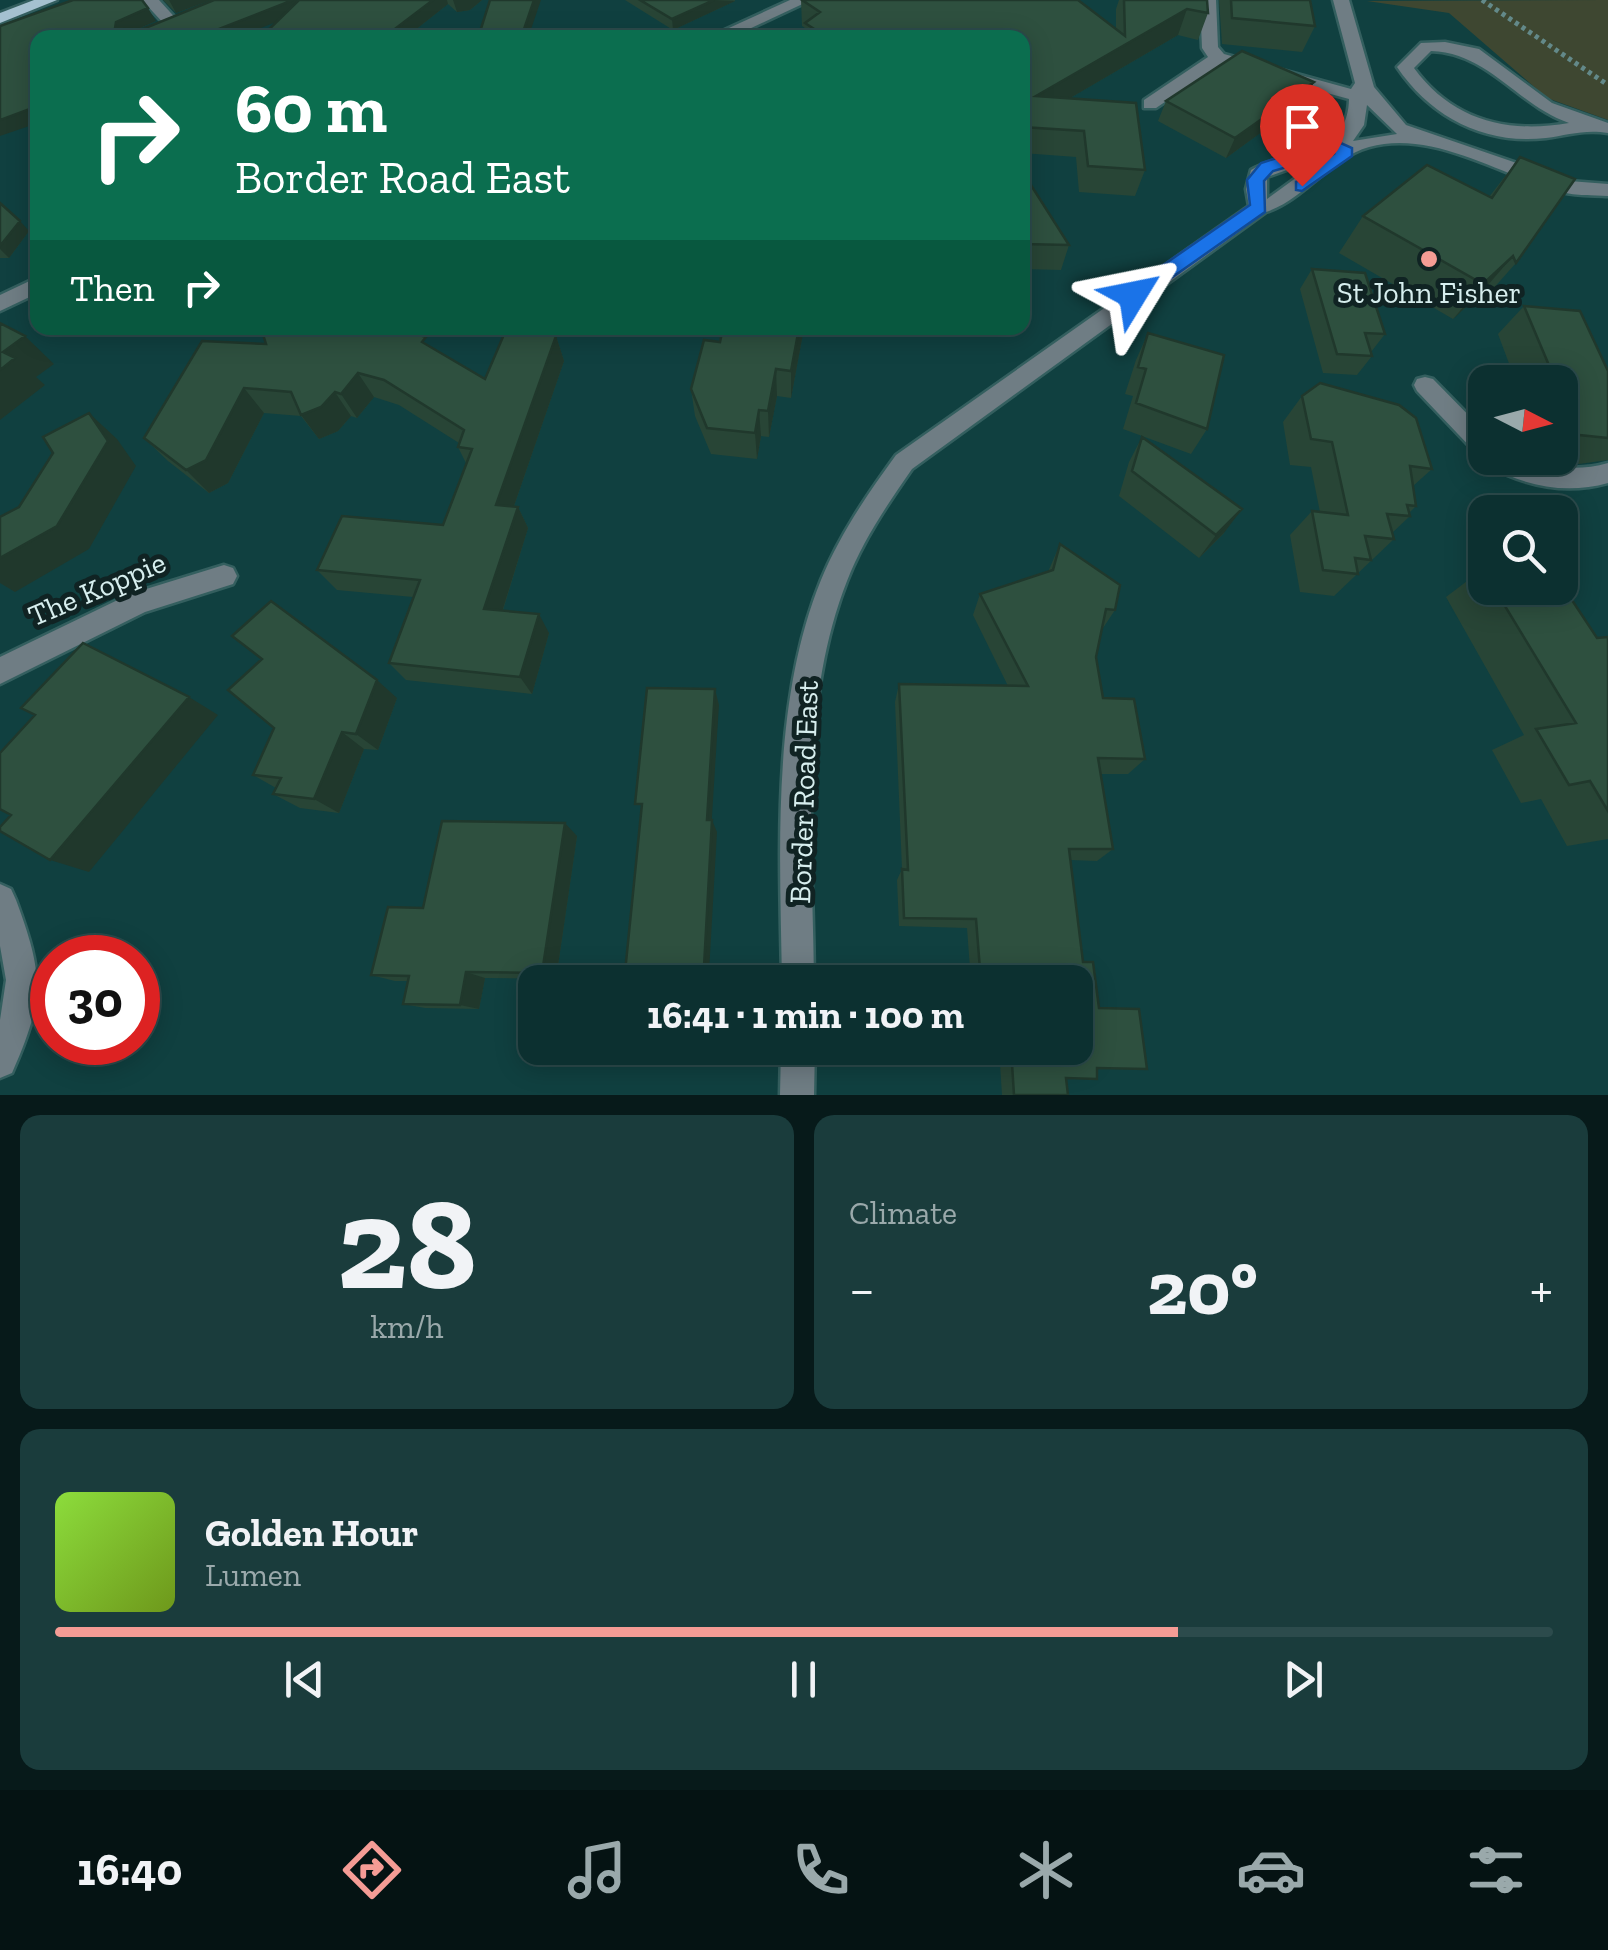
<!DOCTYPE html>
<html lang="en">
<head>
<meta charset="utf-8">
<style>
  :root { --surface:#0c3030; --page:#1a3c3c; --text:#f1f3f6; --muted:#9aa9ab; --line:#2c4b4c; --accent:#f59c95 }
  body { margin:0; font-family:"Zilla Slab",serif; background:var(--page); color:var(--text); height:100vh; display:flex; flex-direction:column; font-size:38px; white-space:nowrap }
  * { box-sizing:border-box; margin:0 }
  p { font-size:32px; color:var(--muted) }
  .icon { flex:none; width:55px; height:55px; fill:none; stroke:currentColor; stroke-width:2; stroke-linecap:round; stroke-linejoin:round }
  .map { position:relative; height:1095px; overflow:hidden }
  .panel { display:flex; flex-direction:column; gap:20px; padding:20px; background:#071a1a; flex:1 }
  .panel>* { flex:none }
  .banner { position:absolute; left:30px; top:30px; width:1000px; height:305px; border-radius:20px; box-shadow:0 5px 25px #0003,0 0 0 2px var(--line); background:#0b6e4f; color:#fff; overflow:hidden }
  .needle { width:65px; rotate:96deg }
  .tools { position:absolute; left:1468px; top:365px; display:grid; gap:20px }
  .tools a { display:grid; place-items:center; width:110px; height:110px; border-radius:20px; background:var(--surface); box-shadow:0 5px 25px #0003,0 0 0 2px var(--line); font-size:50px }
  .speed { position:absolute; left:30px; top:935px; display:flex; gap:20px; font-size:50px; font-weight:700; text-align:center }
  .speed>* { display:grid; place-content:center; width:130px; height:130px; border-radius:50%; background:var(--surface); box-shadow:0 5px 25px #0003,0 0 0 2px var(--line); line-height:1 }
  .speed .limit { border:15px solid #d22; background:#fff; color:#111 }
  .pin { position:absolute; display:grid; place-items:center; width:85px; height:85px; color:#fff; margin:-102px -42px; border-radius:50% 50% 50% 0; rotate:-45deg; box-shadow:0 0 10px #0007 }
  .pin .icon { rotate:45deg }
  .me { position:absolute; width:110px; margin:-55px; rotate:55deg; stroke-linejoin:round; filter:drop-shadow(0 0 8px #0008) }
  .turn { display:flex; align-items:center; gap:35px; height:210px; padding:0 40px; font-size:45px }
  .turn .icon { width:130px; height:130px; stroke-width:2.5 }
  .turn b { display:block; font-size:70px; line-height:85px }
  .then { display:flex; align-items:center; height:95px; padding:0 40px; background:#0003; gap:20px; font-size:38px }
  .big { font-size:75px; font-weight:800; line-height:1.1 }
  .panel .tile { flex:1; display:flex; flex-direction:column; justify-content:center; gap:15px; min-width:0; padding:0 35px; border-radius:20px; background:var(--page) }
  .panel .dial { align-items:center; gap:0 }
  .dial b { font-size:130px; line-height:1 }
  .song { display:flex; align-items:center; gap:30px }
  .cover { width:120px; height:120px; border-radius:15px; background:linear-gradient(135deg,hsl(90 70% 55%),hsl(80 70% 35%)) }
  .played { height:10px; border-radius:5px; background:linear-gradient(90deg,var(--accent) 75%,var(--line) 75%) }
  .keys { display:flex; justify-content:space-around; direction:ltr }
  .heat { display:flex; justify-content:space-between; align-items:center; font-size:55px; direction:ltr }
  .panel .tiles { flex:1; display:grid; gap:20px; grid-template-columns:1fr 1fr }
  .tile:last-child { grid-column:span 2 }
  .trip { position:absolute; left:518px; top:965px; width:575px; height:100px; border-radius:20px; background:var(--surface); box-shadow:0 5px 25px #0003,0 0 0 2px var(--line); font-weight:800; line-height:100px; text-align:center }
  .tabs { display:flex; height:160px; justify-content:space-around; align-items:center; background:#051313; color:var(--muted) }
  .tabs .icon { width:70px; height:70px }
  .tabs .active { color:var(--accent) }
  .tabs b { font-size:45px; color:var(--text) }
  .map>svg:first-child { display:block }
  .green { fill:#3e4731 }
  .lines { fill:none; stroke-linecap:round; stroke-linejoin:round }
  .minor-casing { stroke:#345f5f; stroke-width:5 }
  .major-casing { stroke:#345f5f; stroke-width:5 }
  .path { stroke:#638989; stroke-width:5; stroke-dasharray:4 4; stroke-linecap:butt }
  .minor { fill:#6f7d84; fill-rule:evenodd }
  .major { fill:#a5c1d0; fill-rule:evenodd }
  .wall { fill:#284536 }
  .shaded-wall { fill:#20382c }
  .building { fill:#2e503f; stroke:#20382c; stroke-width:2.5 }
  .route { fill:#1a73e8; stroke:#114b97; stroke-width:2.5 }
  .poi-dot { fill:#f59c95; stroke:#102323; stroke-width:4 }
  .labels { text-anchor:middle; stroke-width:10; stroke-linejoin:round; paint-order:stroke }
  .poi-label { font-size:30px; fill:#d7eeee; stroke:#102323 }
  .street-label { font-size:30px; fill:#d7eeee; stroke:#102323 }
</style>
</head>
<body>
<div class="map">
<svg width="1608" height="1095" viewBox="0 0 1608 1095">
  <rect width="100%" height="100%" fill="#104040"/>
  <path class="green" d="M 1608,0 L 1608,120 L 1547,98 L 1449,13 L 1367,1 Z"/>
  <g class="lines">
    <g class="minor-casing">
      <path id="minor" d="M 142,0 L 159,0 L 180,23 L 166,26 Z
        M 790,0 L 811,0 L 730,38 L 707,38 Z
        M 1200,0 L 1216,0 L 1218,47 L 1224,54 L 1351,89 L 1355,83 L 1333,0 L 1349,0 L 1374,87 L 1406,125 L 1569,181 L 1608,184 L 1608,196 C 1593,195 1576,196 1562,192 C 1502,176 1433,129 1369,147 C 1330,158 1305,199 1266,212 L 912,469 C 887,505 863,540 847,581 C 798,705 813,851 814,982 L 782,982 C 780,852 771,703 821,580 C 840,534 867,495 896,455 L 1249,206 L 1246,189 L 1251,170 C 1290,147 1348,157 1349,99 L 1221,64 L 1156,108 L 1144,108 L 1144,100 L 1208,57 L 1202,48 ZM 1367,105 L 1397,134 L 1353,141 L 1364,125 ZM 1326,156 L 1267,199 L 1267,177 Z
        M 1445,42 L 1479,49 L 1552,103 L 1608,123 L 1608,133 C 1586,129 1567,135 1546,138 C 1484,145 1431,117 1397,67 L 1421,43 ZM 1431,51 C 1489,53 1517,105 1569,123 C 1507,134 1452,120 1414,68 Z
        M 38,277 L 38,293 L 0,311 L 0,295 Z
        M 1425,377 L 1433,379 L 1485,432 L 1485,458 C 1528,458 1564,476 1608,463 L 1608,483 C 1565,495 1525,486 1487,465 L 1484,456 L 1477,454 L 1417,391 L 1414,385 L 1417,379 Z
        M 224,565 L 233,568 L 237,576 L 233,584 L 145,612 L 0,684 L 0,657 L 130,594 Z
        M 0,884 L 11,889 L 16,900 C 44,976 45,998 12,1073 L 0,1078 L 0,1020 L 6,980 L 0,946 Z
        M 781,1048 L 815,1048 L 814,1095 L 780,1095 Z"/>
    </g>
    <g class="major-casing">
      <path id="major" d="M 34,0 L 57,0 L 0,23 L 0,13 Z"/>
    </g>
    <path class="path" d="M 1482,0 L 1608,85"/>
    <use href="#minor" class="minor"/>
    <use href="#major" class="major"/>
  </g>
  <path class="wall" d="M 163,0 L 211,0 L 176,13 Z
    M 214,0 L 482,0 L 470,10 L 457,12 L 448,4 L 405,38 L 260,38 L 276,22 L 38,38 L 0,135 L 0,26 L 156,21 L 138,29 L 143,29 Z
    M 625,0 L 735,0 L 735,1 L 673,30 Z
    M 801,0 L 1116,29 L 1116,9 L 1119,0 L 1207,0 L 1208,13 L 1198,40 L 1178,35 L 1070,98 L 1145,170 L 1135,196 L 1079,192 L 1076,157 L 1022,153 L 1022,38 L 805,38 L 805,28 L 802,26 Z
    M 1219,0 L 1310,0 L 1315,26 L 1302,52 L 1222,44 Z
    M 1314,82 L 1303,102 L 1226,158 L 1158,121 L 1166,101 Z
    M 1520,157 L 1516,263 L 1484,299 L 1482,292 L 1453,319 L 1339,253 L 1363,216 L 1489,197 Z
    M 1022,171 L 1069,245 L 1061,270 L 1022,269 Z
    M 0,203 L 29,231 L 9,258 L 0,258 Z
    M 1312,269 L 1385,334 L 1371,352 L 1372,356 L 1357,375 L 1323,373 L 1300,289 Z
    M 1524,306 L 1608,371 L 1608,460 L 1579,464 L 1521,458 L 1560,458 L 1560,382 L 1516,382 L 1498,334 Z
    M 804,328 L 791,398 L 777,396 L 769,437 L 761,436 L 757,459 L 711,454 L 695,416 L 691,389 L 720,342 Z
    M 1148,333 L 1207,429 L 1191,454 L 1123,429 L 1133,396 L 1125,394 L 1136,360 Z
    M 556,336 L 564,361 L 514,506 L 518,507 L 528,528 L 503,610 L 549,633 L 532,694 L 406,680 L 389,663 L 413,597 L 337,590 L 317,570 L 443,525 L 466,463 L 458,447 L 459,443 L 399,405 L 374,397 L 357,418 L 351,416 L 338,431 L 319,439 L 301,416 L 264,413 L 228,483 L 209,493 L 168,461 L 144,438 L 266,344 L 432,347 L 485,379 Z
    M 1302,396 L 1432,469 L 1413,486 L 1416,506 L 1409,513 L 1410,516 L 1392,533 L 1394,539 L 1334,596 L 1300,592 L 1290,535 L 1312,511 L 1320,512 L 1311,467 L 1290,465 L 1283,422 Z
    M 1142,437 L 1224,533 L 1199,558 L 1119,496 L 1129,462 Z
    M 1060,544 L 1115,610 L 1101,631 L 1096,657 L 1103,698 L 1145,759 L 1128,774 L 1101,774 L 1113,849 L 1097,861 L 1071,860 L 1083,962 L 1099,1008 L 1147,1069 L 1097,1069 L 1066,1079 L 1068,1095 L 1002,1095 L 999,1048 L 1075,1048 L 1075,982 L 971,982 L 967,928 L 899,926 L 897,880 L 902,869 L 895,702 L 899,684 L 1008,686 L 973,615 L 980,594 L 1048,572 Z
    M 1483,569 L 1485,569 L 1485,588 L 1560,588 L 1597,638 L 1608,637 L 1608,839 L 1567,846 L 1541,799 L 1521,803 L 1492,750 L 1524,735 L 1446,597 Z
    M 397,698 L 378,750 L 364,749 L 339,813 L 300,808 L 273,794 L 276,788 L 253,775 Z
    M 577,836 L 556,979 L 485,978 L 479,1009 L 425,1008 L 403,1004 L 408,981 L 395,981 L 371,975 L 423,908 Z"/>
  <path class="shaded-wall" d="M 169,0 L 211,0 L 176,13 Z
    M 293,0 L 305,0 L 309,9 L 236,38 L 196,38 Z
    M 433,0 L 447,0 L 448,4 L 405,38 L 383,38 Z
    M 453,0 L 482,0 L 470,10 L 457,12 Z
    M 534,0 L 541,0 L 528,38 L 521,38 Z
    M 714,0 L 735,1 L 673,30 L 672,19 Z
    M 148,8 L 156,21 L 124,35 L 115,28 L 116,22 Z
    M 1187,9 L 1178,35 L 1029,122 L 1036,96 Z
    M 1314,82 L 1303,102 L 1226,158 L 1235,138 Z
    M 38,106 L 38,123 L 0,136 L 0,120 Z
    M 20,221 L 29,231 L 9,258 L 0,249 L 0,246 Z
    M 1513,256 L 1482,292 L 1453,319 L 1483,284 Z
    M 799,328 L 804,328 L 791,398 L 791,371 Z
    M 25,336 L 54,364 L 36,377 L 45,385 L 0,420 L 0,370 L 3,352 Z
    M 556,336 L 564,361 L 507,526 L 496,505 Z
    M 776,369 L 777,396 L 769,437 L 768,411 Z
    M 358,373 L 374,397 L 357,418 L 341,394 Z
    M 244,388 L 264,413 L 228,483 L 209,493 L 186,470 Z
    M 335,392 L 351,416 L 338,431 L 319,439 L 301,415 Z
    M 759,410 L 761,436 L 757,459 L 755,433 Z
    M 89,413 L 117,439 L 136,466 L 89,549 L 15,592 L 0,583 L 0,558 Z
    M 518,507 L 528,528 L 497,628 L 484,609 Z
    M 1242,509 L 1224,533 L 1199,558 L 1216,535 Z
    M 539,614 L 549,633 L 532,694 L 520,677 Z
    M 377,680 L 397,698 L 378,750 L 356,734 Z
    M 715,689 L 719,705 L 711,832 L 707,820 Z
    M 189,697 L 218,715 L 89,872 L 50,860 Z
    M 342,732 L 364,749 L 339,813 L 314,799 Z
    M 712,820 L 717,832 L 709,973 L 704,967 Z
    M 565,823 L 577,836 L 556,979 L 542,973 Z
    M 711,967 L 716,973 L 715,982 L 710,982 Z
    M 466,972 L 485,978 L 479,1009 L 460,1005 Z"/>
  <path class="building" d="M 73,0 L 142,0 L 148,8 L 116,22 L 115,28 L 143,29 L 214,0 L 293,0 L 196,38 L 38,38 L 38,106 L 0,120 L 0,26 Z
    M 299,0 L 433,0 L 383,38 L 260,38 Z
    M 490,0 L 534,0 L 521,38 L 478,38 Z
    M 640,0 L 714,0 L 672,19 Z
    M 802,0 L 1078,0 L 1125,36 L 1124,0 L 1207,0 L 1208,13 L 1187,9 L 1036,96 L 1136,103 L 1145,170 L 1088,166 L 1084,131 L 1022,127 L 1022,38 L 1013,38 L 1013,33 L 1005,38 L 828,38 L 805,23 L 820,12 Z
    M 1231,0 L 1310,0 L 1315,26 L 1232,18 Z
    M 1242,51 L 1314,82 L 1235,138 L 1166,101 Z
    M 1520,157 L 1575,179 L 1516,263 L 1513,256 L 1483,284 L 1363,216 L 1427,165 L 1492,198 Z
    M 1022,171 L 1069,245 L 1022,244 Z
    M 0,203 L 20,221 L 0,246 Z
    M 1312,269 L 1365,273 L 1385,334 L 1365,333 L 1372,356 L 1337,354 Z
    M 1524,306 L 1580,311 L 1608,371 L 1608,438 L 1560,433 L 1560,400 L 1563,401 L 1560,393 L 1560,382 L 1556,382 Z
    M 0,323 L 25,336 L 3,352 L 15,358 L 0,370 Z
    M 261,328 L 395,328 L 426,337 L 422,342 L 485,379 L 505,332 L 556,336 L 496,505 L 518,507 L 484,609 L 539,614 L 520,677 L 389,663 L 420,580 L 317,570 L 342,516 L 443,525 L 472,449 L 458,447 L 464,430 L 384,380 L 358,373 L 341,394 L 335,392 L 321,407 L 301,415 L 291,392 L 244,388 L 206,460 L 186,470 L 144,438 L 202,341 L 266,344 Z
    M 723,328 L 799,328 L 791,371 L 776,369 L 768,411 L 759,410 L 755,433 L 707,428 L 691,389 L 704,340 L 720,342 Z
    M 1148,333 L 1224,355 L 1207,429 L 1136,403 L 1146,369 L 1138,367 Z
    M 1320,383 L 1399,405 L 1416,418 L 1432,469 L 1410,466 L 1416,506 L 1407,505 L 1410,516 L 1387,514 L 1394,539 L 1365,536 L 1371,560 L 1355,558 L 1358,574 L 1323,570 L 1312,511 L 1348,515 L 1332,442 L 1311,439 L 1302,396 Z
    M 89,413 L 108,441 L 57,526 L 0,558 L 0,517 L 19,507 L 53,453 L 43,437 Z
    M 1142,437 L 1242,509 L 1216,535 L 1132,471 Z
    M 1060,544 L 1120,585 L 1115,610 L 1106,609 L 1096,657 L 1103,698 L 1134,699 L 1145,759 L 1098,758 L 1113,849 L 1069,849 L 1083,962 L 1093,962 L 1099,1008 L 1139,1009 L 1147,1069 L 1097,1068 L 1097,1079 L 1066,1078 L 1068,1095 L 1014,1095 L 1011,1048 L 1075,1048 L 1075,982 L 981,982 L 976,919 L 904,918 L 902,869 L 908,870 L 899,684 L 1028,686 L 980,594 L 1053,570 Z
    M 1560,582 L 1597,638 L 1608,637 L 1608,811 L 1590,781 L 1569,785 L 1536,729 L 1576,723 L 1494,588 L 1560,588 Z
    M 271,601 L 377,680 L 356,734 L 342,732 L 314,799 L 273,794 L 281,778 L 253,775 L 274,728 L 228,690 L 262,659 L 232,636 Z
    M 83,643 L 189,697 L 50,860 L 0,831 L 0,827 L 11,815 L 0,809 L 0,753 L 35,715 L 21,708 Z
    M 647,688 L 715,689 L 707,820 L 712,820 L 704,967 L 711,967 L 710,982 L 624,982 L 642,804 L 635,804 Z
    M 442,821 L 565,823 L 542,973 L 466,972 L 460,1005 L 403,1004 L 409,976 L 371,975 L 388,907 L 423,908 Z"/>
  <path class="route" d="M 1334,140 L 1352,148 L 1352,156 L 1302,191 L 1296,190 L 1296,182 L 1335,153 L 1273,171 L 1264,181 L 1265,212 L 1140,300 L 1127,300 L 1127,290 L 1250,205 L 1247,180 L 1261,163 Z"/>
  <circle class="poi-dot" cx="1429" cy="259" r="10"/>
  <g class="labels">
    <g class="poi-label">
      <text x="1429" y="303">St John Fisher</text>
    </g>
    <g class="street-label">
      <text transform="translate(97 589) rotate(-23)" y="10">The Koppie</text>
      <text transform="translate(804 792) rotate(-88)" y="10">Border Road East</text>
    </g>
  </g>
</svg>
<div class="tools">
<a><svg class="needle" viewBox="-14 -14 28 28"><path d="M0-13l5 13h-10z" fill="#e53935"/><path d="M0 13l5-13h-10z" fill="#9aa9ab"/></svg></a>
<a><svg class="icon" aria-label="search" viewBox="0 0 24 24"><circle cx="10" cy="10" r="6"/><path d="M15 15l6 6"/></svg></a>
</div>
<div class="speed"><div class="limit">30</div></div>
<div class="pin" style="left:1302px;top:186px;background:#d93025"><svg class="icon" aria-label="arrive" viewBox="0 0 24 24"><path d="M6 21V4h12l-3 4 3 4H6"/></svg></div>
<svg class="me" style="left:1133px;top:295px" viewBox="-20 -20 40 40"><path d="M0-17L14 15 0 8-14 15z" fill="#1a73e8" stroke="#fff" stroke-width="4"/></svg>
<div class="trip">16:41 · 1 min · 100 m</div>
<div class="banner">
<div class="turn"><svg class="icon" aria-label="right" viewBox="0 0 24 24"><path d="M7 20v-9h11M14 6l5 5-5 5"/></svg><div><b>60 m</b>Border Road East</div></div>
<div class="then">Then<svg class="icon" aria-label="right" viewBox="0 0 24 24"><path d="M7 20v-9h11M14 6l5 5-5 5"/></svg></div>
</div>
</div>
<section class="panel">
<div class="tiles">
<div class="tile dial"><b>28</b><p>km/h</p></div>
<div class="tile"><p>Climate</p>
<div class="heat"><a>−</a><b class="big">20°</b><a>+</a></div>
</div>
<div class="tile">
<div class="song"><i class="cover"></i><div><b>Golden Hour</b><p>Lumen</p></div></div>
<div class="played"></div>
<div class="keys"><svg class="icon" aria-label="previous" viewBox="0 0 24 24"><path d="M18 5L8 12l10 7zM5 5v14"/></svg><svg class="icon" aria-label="pause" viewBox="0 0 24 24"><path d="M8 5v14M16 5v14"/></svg><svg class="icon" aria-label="next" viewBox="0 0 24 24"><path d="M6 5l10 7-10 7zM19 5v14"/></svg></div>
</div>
</div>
</section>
<nav class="tabs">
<b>16:40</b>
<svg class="icon active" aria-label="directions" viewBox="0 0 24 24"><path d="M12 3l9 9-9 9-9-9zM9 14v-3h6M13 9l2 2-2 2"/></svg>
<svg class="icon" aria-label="music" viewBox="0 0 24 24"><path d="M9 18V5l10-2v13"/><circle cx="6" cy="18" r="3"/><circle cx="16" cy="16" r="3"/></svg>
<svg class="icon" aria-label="phone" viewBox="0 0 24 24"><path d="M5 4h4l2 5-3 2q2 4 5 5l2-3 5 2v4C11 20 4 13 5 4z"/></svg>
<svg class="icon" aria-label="climate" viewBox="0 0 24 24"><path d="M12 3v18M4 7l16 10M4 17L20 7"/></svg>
<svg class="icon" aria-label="car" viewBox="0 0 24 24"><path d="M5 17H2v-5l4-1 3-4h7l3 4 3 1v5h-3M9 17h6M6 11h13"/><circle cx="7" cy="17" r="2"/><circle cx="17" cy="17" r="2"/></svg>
<svg class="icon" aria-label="filters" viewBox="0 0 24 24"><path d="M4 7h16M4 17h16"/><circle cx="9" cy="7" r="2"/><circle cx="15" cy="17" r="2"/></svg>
</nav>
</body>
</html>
